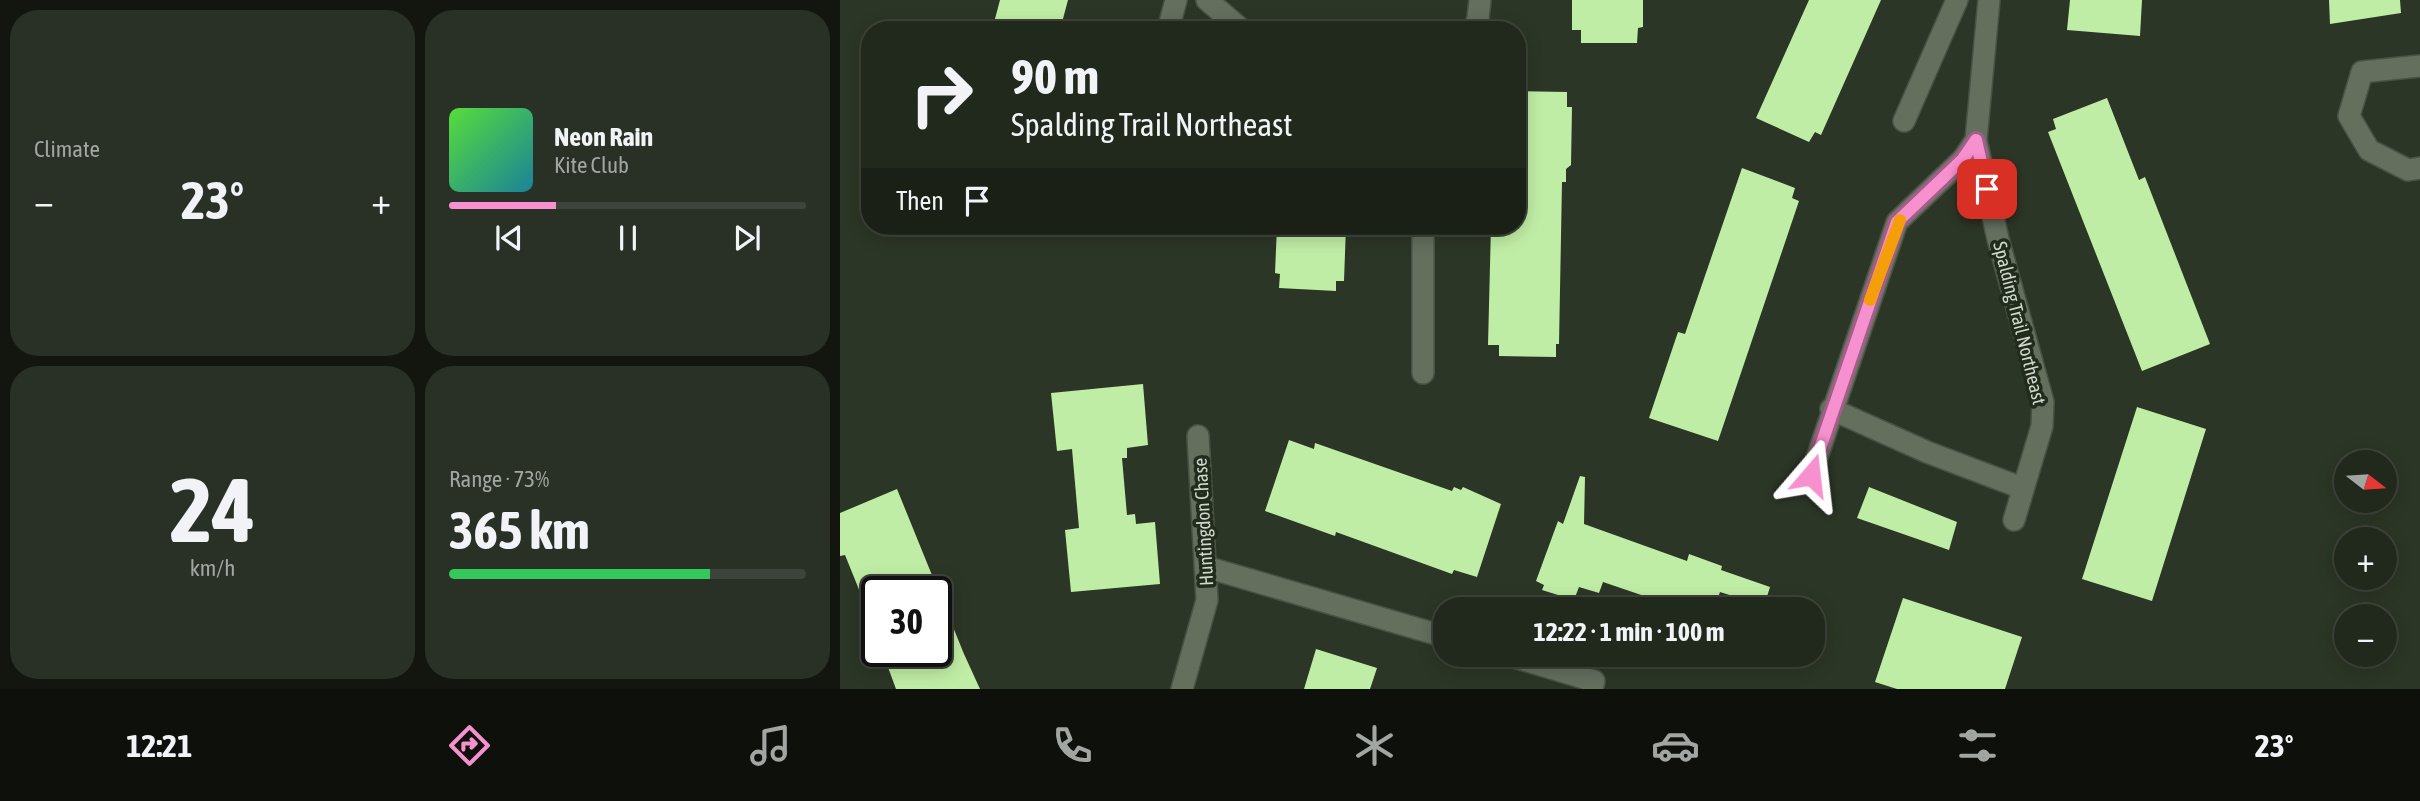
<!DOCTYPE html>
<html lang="en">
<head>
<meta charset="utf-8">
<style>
  :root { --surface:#21281c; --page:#293025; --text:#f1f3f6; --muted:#a2a6a3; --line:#3e443b; --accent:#f790ce }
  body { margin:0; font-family:"Asap Condensed",sans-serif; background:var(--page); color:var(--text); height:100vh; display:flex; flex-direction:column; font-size:26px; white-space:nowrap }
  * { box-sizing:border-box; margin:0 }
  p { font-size:23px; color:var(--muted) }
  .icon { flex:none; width:38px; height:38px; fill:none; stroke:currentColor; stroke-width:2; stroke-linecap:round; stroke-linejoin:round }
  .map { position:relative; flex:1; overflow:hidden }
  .panel { display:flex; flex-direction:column; gap:10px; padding:10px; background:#12160f; width:840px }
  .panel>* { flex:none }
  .banner { position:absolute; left:21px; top:21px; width:665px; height:214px; border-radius:28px; box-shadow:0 4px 18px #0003,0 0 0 2px var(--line); background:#21281c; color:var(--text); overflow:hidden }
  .needle { width:46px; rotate:107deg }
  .controls { position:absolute; left:1494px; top:450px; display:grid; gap:14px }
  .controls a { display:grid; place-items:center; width:63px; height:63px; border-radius:50%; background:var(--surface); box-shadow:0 4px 18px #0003,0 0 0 2px var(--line); font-size:35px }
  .speed { position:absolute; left:21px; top:576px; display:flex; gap:14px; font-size:35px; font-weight:700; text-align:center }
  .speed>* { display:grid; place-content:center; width:91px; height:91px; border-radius:50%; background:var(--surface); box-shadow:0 4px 18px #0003,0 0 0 2px var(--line); line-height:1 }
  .speed .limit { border:4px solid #111; border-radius:10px; background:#fff; color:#111 }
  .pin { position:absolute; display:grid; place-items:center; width:60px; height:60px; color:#fff; margin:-30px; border-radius:14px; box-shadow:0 4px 10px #0006 }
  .me { position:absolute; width:77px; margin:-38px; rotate:17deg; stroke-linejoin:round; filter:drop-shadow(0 0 5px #0008) }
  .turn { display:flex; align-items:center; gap:24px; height:147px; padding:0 35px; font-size:32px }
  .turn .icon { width:91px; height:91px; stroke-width:2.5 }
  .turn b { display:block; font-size:49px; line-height:60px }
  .then { display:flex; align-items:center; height:66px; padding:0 35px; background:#0003; gap:14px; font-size:26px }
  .big { font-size:52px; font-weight:700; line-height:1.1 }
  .panel .tile { flex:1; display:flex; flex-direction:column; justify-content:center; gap:10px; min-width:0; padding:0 24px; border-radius:28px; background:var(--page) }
  .panel .dial { align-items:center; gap:0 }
  .dial b { font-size:91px; line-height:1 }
  .song { display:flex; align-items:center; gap:21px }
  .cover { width:84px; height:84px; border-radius:10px; background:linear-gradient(135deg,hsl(110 70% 55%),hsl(190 70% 35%)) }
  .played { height:7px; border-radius:4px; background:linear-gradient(90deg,var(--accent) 30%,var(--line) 30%) }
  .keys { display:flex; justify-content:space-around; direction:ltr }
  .heat { display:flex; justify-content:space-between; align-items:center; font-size:38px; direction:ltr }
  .charge { height:10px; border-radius:5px; background:linear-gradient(90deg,#34c759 73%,var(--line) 0) }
  .panel .tiles { flex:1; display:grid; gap:10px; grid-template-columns:repeat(2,1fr) }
  .trip { position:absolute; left:593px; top:597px; width:392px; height:70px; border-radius:28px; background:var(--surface); box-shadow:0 4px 18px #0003,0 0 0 2px var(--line); font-weight:700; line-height:70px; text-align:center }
  .dock { display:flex; height:112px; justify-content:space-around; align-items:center; background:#0d100b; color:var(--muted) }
  .dock .icon { width:49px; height:49px }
  .dock .on { color:var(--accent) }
  .dock b { font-size:32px; color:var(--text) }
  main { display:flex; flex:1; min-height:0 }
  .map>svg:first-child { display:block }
  .building { fill:#c0eda5 }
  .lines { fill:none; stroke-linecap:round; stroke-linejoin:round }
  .minor-casing { stroke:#495144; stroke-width:24 }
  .minor { stroke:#646f5e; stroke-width:21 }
  .route-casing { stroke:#a15e86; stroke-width:18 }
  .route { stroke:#f790ce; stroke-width:12 }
  .slow { stroke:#f59e0b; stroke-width:12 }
  .labels { text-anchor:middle; stroke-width:7; stroke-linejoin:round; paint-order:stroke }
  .street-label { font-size:19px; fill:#d1d7ce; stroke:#222c1c }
</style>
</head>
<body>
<main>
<section class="panel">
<div class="tiles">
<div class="tile"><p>Climate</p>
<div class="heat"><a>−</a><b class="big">23°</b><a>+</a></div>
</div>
<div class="tile">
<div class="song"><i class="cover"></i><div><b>Neon Rain</b><p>Kite Club</p></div></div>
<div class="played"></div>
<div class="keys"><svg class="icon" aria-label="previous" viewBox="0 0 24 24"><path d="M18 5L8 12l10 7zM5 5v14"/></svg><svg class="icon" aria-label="pause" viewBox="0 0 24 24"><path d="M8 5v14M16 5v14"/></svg><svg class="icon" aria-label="next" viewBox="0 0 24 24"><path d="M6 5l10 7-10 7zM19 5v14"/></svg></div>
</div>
<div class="tile dial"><b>24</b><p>km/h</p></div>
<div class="tile"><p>Range · 73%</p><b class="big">365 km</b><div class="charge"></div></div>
</div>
</section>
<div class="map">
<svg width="1580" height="689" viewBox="0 0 1580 689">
  <rect width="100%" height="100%" fill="#2c3626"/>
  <path class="building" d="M 160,0 L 228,0 L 220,30 L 152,30 Z
    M 732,0 L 803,0 L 803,27 L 798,28 L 797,43 L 741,43 L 741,30 L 732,30 Z
    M 969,0 L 1041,0 L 981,135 L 975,132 L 969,142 L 916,118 Z
    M 1230,0 L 1302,0 L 1300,36 L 1227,30 Z
    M 1489,0 L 1560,0 L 1561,13 L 1490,24 Z
    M 677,91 L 727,92 L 727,107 L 732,107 L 731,165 L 726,169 L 726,182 L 722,182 L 719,344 L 716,344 L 716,357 L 659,356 L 659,345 L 648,345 L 651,226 L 677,226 Z
    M 1267,98 L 1299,180 L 1305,177 L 1370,344 L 1302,371 L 1208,132 L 1216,129 L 1213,119 Z
    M 902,168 L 955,188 L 952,198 L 959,201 L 878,441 L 809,418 L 838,332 L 845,334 Z
    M 437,226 L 506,226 L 504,281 L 496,281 L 496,291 L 439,288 L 440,274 L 435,273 Z
    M 303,384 L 308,445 L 287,448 L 287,458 L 282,458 L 287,515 L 295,514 L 296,524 L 315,522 L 320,584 L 231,592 L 225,530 L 239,528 L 232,449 L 217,451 L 211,393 Z
    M 1297,407 L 1366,429 L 1312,601 L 1242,579 Z
    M 449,440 L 474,449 L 475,443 L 612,491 L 614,487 L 621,490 L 623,487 L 661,504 L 637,577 L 614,570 L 612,574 L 496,532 L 495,536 L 425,511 Z
    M 740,476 L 745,477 L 744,524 L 847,561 L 849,554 L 882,566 L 881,570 L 930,587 L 924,606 L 880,592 L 874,609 L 813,609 L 816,600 L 763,582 L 759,593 L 739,587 L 734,600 L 702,590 L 704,585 L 696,581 L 718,521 L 723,524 Z
    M 1029,487 L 1117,522 L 1109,550 L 1017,518 Z
    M 57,489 L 124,654 L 140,689 L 56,689 L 42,651 L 96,651 L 96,592 L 20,592 L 5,555 L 0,556 L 0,513 Z
    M 1063,598 L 1182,637 L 1165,689 L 1057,689 L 1035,682 Z
    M 476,649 L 537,668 L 530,689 L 464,689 Z"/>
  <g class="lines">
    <g class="minor-casing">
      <path id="minor" d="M 367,0 L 402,30
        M 1149,0 L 1136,140 L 1158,239 L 1203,402 L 1202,426 L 1174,520
        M 328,30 L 336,0
        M 634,30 L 638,18 L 640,0
        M 1580,66 L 1522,72 L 1509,116 L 1529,150 L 1568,170 L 1580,168
        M 1064,121 L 1117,0
        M 583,226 L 583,373
        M 991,409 L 1087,452 L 1182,488
        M 971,475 L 1057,222 L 1123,159 L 1136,140
        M 366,567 L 606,637
        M 664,654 L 754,681 L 752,689
        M 342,689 L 367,600 L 358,436"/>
    </g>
    <use href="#minor" class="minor"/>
  </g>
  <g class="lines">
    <g class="route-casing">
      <path id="route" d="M 971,475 L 1057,222 L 1123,159 L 1136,140 L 1147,189"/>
    </g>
    <use href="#route" class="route"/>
    <path class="slow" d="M 1030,300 L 1060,220"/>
  </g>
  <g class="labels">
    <g class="street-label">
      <text transform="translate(1180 323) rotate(76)" y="7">Spalding Trail Northeast</text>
      <text transform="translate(363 522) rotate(-93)" y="7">Huntingdon Chase</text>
    </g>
  </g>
</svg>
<div class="controls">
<a><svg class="needle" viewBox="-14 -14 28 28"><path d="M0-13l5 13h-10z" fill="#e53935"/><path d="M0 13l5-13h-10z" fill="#a2a6a3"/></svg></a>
<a>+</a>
<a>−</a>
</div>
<div class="speed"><div class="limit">30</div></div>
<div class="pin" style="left:1147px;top:189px;background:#d93025"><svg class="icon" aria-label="arrive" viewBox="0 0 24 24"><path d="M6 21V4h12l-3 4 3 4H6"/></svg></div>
<svg class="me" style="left:971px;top:475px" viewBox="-20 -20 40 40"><path d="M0-17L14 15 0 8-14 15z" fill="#f790ce" stroke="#fff" stroke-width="4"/></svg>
<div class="trip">12:22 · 1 min · 100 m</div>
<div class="banner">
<div class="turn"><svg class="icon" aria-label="right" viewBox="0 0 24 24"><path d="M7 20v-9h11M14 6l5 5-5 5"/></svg><div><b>90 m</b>Spalding Trail Northeast</div></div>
<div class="then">Then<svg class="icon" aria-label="arrive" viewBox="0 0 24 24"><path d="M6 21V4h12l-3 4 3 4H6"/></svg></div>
</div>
</div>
</main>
<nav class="dock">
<b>12:21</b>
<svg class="icon on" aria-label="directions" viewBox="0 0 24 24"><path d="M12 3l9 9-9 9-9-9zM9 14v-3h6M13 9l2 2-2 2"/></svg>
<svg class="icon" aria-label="music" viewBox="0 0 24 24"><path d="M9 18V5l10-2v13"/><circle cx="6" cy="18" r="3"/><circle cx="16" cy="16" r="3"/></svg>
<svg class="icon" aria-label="phone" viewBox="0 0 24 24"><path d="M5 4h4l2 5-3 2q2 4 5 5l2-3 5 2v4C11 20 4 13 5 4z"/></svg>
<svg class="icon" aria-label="climate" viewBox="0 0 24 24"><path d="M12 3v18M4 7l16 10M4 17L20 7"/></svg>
<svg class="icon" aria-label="car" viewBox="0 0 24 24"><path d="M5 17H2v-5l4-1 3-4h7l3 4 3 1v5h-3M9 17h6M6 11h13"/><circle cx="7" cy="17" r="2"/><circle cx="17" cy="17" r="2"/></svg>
<svg class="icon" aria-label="filters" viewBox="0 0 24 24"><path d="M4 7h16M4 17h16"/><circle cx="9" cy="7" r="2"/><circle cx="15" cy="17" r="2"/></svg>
<b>23°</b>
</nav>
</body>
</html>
